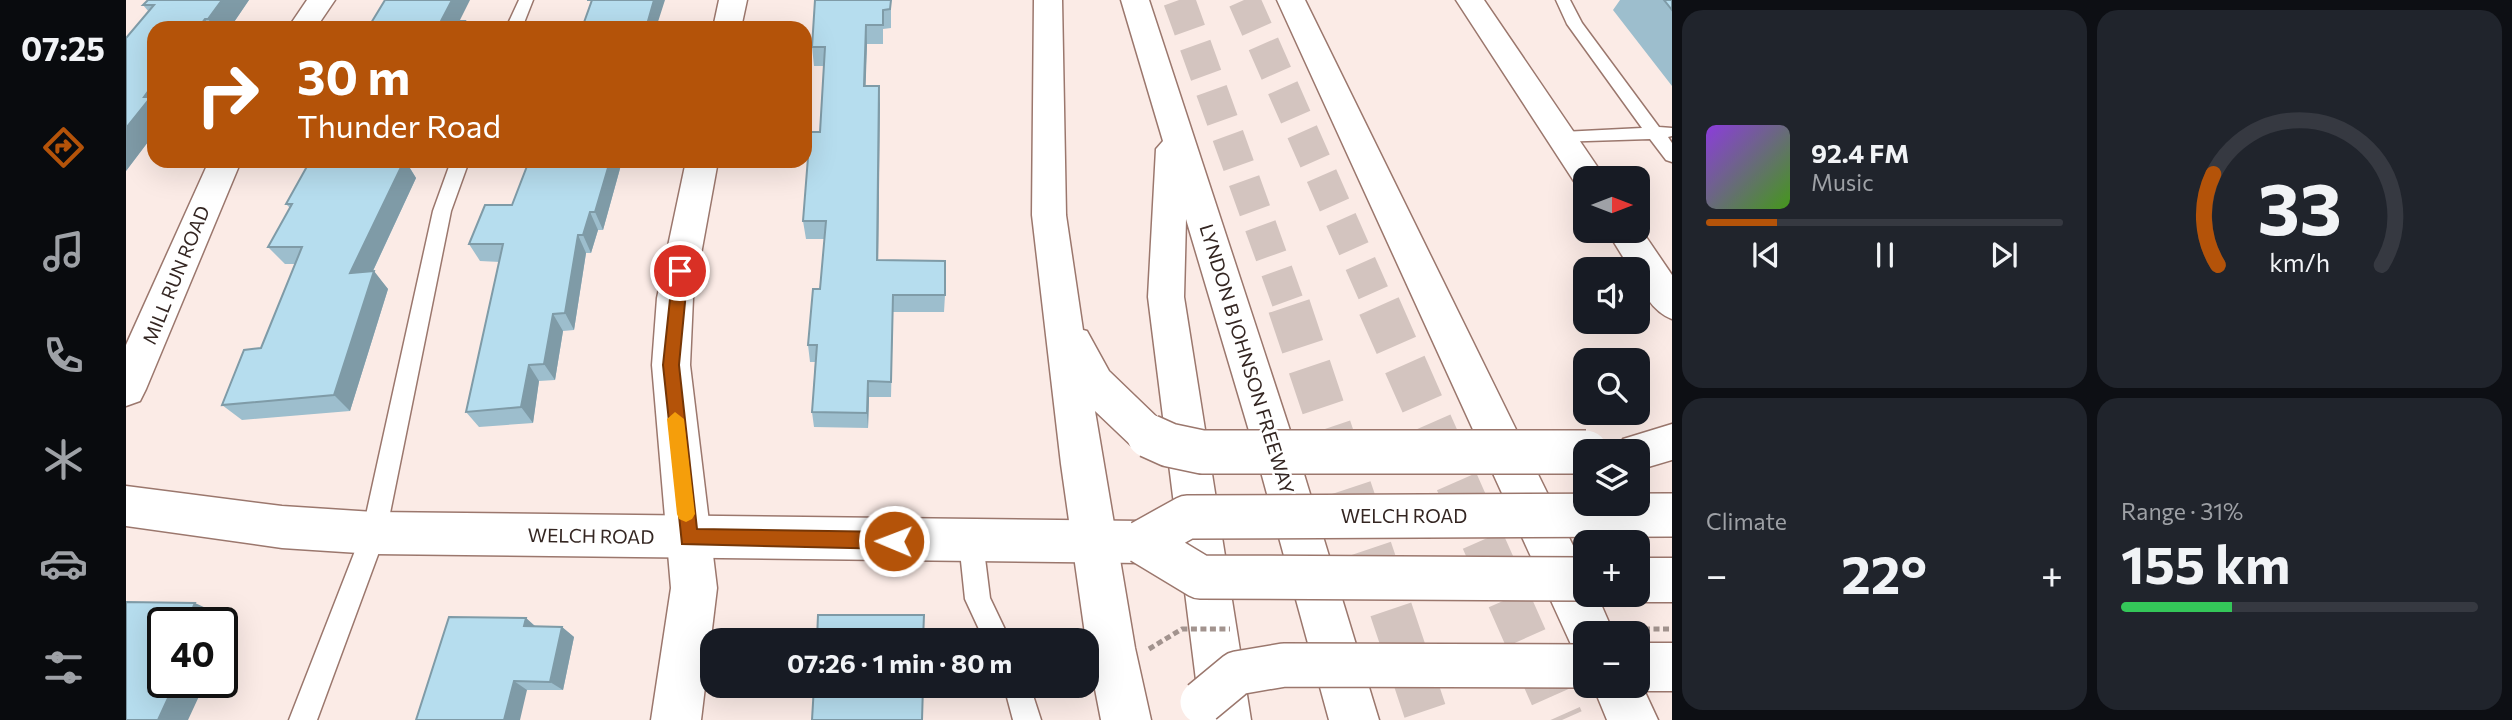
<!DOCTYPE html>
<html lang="en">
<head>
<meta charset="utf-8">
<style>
  :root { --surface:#171b24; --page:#20242c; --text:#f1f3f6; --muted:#9ea1a6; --line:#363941; --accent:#b45309 }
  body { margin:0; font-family:Commissioner,sans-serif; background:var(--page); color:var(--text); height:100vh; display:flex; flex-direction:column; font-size:26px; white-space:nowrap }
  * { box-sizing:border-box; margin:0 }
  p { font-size:23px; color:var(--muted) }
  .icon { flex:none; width:38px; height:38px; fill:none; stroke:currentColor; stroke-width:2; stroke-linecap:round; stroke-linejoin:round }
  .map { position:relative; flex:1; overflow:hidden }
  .drawer { display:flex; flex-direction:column; gap:10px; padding:10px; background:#0d0f14; width:840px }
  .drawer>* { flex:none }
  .top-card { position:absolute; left:21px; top:21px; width:665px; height:147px; border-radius:21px; box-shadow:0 7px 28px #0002; background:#b45309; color:#fff; overflow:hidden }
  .needle { width:46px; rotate:90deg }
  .controls { position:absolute; left:1447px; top:166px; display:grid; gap:14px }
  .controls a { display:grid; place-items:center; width:77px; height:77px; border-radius:14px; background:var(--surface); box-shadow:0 7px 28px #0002; font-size:35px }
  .speed { position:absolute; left:21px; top:607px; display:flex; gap:14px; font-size:35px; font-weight:700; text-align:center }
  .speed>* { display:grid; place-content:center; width:91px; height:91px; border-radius:50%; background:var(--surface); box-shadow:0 7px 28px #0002; line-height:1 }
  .speed .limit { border:4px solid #111; border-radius:10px; background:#fff; color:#111 }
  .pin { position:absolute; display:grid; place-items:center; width:60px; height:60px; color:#fff; margin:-30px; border:4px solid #fff; border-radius:50%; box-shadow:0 2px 7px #0007 }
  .me { position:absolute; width:77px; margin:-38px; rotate:271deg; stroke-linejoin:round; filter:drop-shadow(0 0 5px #0008) }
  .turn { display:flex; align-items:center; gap:24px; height:147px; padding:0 35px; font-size:32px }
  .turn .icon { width:91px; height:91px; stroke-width:2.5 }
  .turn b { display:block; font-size:49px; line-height:60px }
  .big { font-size:52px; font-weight:700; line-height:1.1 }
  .drawer .card { flex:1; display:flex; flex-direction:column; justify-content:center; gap:10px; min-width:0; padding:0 24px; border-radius:21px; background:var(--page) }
  .drawer .dial { align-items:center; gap:0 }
  .dial svg { height:182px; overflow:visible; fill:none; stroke:var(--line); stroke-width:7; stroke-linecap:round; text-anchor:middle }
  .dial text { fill:var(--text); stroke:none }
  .song { display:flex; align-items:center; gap:21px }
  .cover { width:84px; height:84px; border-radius:10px; background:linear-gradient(135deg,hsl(270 70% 55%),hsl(100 70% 35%)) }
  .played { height:7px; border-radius:4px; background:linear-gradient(90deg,var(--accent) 20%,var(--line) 20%) }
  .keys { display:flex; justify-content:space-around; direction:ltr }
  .heat { display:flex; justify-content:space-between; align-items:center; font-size:38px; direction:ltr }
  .charge { height:10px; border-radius:5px; background:linear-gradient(90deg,#34c759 31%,var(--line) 0) }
  .drawer .tiles { flex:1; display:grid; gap:10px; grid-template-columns:repeat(2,1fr) }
  .trip { position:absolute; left:574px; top:628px; width:399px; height:70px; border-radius:21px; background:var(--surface); box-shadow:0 7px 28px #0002; font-weight:700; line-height:70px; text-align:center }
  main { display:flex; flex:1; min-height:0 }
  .menu { display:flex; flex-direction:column; width:126px; justify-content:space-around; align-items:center; background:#090b0e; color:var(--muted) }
  .menu .icon { width:49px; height:49px }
  .menu .active { color:var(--accent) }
  .menu b { font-size:32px; color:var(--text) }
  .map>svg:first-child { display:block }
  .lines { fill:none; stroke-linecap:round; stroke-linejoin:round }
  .motorway-tunnel-far1 { stroke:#d3c4bf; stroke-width:32; stroke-dasharray:32 16; stroke-linecap:butt }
  .motorway-tunnel { stroke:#d3c4bf; stroke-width:43; stroke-dasharray:43 21; stroke-linecap:butt }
  .service-casing { stroke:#9b776d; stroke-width:3 }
  .minor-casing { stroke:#9b776d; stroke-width:3 }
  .tertiary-casing { stroke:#9b776d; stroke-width:3 }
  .secondary-casing { stroke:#9b776d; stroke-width:3 }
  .motorway-casing { stroke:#9b776d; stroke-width:3 }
  .service { fill:#fff; fill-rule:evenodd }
  .minor { fill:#fff; fill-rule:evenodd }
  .tertiary { fill:#fff; fill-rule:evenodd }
  .secondary { fill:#fff; fill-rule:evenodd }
  .motorway { fill:#fff; fill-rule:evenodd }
  .tertiary-bridge-casing { stroke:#9b776d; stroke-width:46; stroke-linecap:butt }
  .secondary-bridge-casing { stroke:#9b776d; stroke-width:46; stroke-linecap:butt }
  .path-bridge { stroke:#a2938e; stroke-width:5; stroke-dasharray:6 3.5; stroke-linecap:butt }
  .tertiary-bridge { stroke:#fff; stroke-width:43 }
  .secondary-bridge { stroke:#fff; stroke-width:43 }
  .wall { fill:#9dbecd }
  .shaded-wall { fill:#7f9ba7 }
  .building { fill:#b6ddee; stroke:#7f9ba7; stroke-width:2 }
  .route { fill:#b45309; stroke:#753606; stroke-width:2 }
  .slow { fill:#f59e0b }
  .labels { text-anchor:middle; stroke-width:5; stroke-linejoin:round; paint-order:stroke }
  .street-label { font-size:19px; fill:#342622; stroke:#fff }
</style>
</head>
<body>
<main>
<nav class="menu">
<b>07:25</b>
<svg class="icon active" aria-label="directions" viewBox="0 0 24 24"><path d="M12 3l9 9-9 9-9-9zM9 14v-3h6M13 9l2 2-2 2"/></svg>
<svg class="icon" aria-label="music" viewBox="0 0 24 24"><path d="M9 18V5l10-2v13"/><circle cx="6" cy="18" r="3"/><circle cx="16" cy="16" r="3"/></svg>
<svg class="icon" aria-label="phone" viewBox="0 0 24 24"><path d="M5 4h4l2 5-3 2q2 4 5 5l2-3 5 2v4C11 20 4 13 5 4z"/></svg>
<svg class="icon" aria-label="climate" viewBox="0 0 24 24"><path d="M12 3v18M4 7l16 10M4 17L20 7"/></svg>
<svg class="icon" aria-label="car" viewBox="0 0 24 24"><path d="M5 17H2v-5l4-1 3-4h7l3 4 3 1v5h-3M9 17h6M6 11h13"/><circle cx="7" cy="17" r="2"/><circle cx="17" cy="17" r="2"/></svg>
<svg class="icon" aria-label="filters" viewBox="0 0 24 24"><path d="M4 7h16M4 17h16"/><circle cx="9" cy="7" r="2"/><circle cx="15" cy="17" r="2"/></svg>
</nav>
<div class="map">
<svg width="1546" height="720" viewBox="0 0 1546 720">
  <rect width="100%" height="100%" fill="#fbebe6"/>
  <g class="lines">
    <path class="motorway-tunnel-far1" d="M 1053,0 L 1164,308
      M 1118,0 L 1254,308"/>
    <path class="motorway-tunnel" d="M 1163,306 L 1302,720
      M 1253,306 L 1436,720"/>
    <g class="service-casing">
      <path id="service" d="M 393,0 L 407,0 L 396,28 L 380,28 Z
        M 1430,0 L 1444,0 L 1456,23 L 1533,127 L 1546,128 L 1546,136 L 1542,137 L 1546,143 L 1546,162 L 1540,160 L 1524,139 L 1430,142 L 1427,138 L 1436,132 L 1516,128 L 1441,24 Z
        M 325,161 L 343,161 L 325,211 L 260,533 L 191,720 L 163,720 L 236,533 L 307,211 Z
        M 845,531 L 854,534 L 857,542 L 864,598 L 884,640 L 858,640 L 839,599 L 833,542 L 836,534 Z
        M 878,686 L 904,686 L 915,720 L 887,720 Z"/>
    </g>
    <g class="minor-casing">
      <path id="minor" d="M 181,0 L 209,0 L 190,28 L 162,28 Z
        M 593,0 L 621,0 L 615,28 L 587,28 Z
        M 83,161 L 115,161 L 20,389 L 14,401 L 0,406 L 0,345 Z
        M 560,161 L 592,161 L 567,298 L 564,365 L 591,588 L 575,720 L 525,720 L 545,588 L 526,365 L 531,298 Z"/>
    </g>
    <g class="tertiary-casing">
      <path id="tertiary" d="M 0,486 L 156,506 L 248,512 L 1016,521 L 1032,527 L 1038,542 L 1032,557 L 1016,563 L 248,554 L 156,548 L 0,526 Z
        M 1512,558 L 1546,558 L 1546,602 L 1512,602 L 1496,596 L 1512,595 Z"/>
    </g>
    <g class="secondary-casing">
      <path id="secondary" d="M 908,0 L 936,0 L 940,215 L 957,330 L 961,331 L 983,371 L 1037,423 L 1043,436 L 1037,449 L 1023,454 L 1009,449 L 969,411 L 1009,648 L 1025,720 L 975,720 L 961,648 L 935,464 L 906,215 Z
        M 1330,0 L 1358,0 L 1479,178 L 1460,178 L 1460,189 L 1451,186 Z
        M 1512,225 L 1546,275 L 1546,319 C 1527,312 1512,289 1512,270 L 1505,270 L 1481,231 L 1512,231 Z
        M 1546,424 L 1546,460 L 1512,470 L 1512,452 L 1492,452 L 1497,439 Z
        M 1512,643 L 1546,643 L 1546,691 L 1512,691 L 1500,686 L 1512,686 Z"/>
    </g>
    <g class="motorway-casing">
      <path id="motorway" d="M 995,0 L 1023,0 L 1174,461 L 1253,720 L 1203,720 L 1132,461 L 1060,219 L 1058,297 L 1125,720 L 1075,720 L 1022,297 L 1030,149 L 1037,141 Z
        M 1151,0 L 1179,0 L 1460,572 L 1460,595 L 1471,595 L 1488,634 L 1460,634 L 1460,655 L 1448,651 Z
        M 1512,677 L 1532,720 L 1481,720 L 1467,686 L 1512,686 Z"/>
    </g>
    <use href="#service" class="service"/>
    <use href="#minor" class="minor"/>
    <use href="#tertiary" class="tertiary"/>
    <use href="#secondary" class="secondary"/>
    <use href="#motorway" class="motorway"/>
    <g class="tertiary-bridge-casing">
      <path id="tertiary-bridge" d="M 1016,542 L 1061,517 L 1546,515
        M 1016,542 L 1074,577 L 1460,579"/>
    </g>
    <g class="secondary-bridge-casing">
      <path id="secondary-bridge" d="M 1023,436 L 1043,445 L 1076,452 L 1460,452
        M 1076,702 L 1111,673 L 1158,665 L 1460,666"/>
    </g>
    <path class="path-bridge" d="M 1480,629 L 1546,629
      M 1023,649 L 1056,629 L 1104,629"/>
    <use href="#tertiary-bridge" class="tertiary-bridge"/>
    <use href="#secondary-bridge" class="secondary-bridge"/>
  </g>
  <path class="wall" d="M 123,0 L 104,28 L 28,28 L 28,134 L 0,171 L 23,12 L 17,5 Z
    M 689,0 L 765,0 L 765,28 L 757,29 L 757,44 L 741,44 L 739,86 L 753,86 L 752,260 L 819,295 L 818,312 L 767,312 L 765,397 L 743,397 L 742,428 L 688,427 L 686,412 L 689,362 L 684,362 L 682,345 L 694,289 L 699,239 L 680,239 L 677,221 L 694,132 L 698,66 L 688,66 L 686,47 Z
    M 1494,0 L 1546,0 L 1546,86 L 1487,10 Z
    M 403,161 L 494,161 L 495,165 L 477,230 L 472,230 L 465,253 L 460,253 L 448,330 L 437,331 L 429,380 L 413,381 L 407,423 L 353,427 L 340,412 L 374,262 L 354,261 L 343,244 L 386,205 Z
    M 282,165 L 290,178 L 247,271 L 262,289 L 224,411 L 116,420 L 96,405 L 135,348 L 169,264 L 159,264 L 142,247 L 164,208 L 160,204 Z
    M 400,618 L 409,626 L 436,627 L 448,637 L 437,690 L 401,690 L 290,720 Z"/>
  <path class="shaded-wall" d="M 96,0 L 123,0 L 104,28 L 89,28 L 82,19 Z
    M 326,0 L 344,0 L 330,28 L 315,21 Z
    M 528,0 L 539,0 L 530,28 L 520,28 Z
    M 79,19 L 85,28 L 72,28 Z
    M 339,21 L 342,28 L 336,28 Z
    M 740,25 L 741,44 L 739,105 L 738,86 Z
    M 28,83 L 28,134 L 0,171 L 0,128 L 18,97 Z
    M 753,86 L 754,104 L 752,277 L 751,260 Z
    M 265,161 L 284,161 L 282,165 L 290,178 L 238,290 L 224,273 Z
    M 484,161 L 494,161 L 495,165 L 477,230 L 469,212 Z
    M 464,212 L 472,230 L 465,253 L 457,235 Z
    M 452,235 L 460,253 L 448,330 L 439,313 Z
    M 248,271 L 262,289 L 224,411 L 208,395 Z
    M 427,314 L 437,331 L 429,380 L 418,364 Z
    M 403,365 L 413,381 L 407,423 L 395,407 Z
    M 742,381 L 743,397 L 742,428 L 741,413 Z
    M 69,603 L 93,614 L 89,623 L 60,623 Z
    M 400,618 L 412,629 L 398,626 Z
    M 436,627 L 448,637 L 437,690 L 424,682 Z
    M 37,670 L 37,682 L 61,682 L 59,687 L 75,692 L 62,720 L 32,720 L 31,683 Z
    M 388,681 L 401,690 L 394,720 L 378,720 Z"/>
  <path class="building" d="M 22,0 L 96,0 L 82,19 L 79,19 L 72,28 L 28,28 L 28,83 L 18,97 L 25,97 L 0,128 L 0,38 L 28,5 L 17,5 Z
    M 259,0 L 326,0 L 315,21 L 339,21 L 336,28 L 242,28 Z
    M 461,0 L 528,0 L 520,28 L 456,28 L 466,0 Z
    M 689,0 L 765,0 L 764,9 L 757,10 L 757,25 L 740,25 L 738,86 L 753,86 L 751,260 L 819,261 L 819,295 L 767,295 L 765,382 L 742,381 L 741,413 L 686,412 L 691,345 L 682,345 L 687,289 L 694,289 L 700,221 L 677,221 L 684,132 L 694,132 L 699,47 L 686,47 Z
    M 1538,0 L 1546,0 L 1546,10 Z
    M 184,161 L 278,161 L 224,273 L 248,271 L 208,395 L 96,405 L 118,350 L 135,348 L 176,247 L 142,247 L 166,204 L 160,204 Z
    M 403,161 L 484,161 L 469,212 L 464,212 L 457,235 L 452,235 L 439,313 L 427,314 L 418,364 L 403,365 L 395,407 L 340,412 L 377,244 L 343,244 L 359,205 L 386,205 Z
    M 0,602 L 69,603 L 60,623 L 37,623 L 37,670 L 31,683 L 49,683 L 32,720 L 0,720 Z
    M 692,615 L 798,615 L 797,640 L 691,640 Z
    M 323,617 L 400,618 L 398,626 L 436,627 L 424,682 L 388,681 L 378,720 L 290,720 Z
    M 688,686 L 797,686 L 796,720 L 686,720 Z"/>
  <path class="route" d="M 554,265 L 562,271 L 553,365 L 571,529 L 768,532 L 775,534 L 777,541 L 775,547 L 768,549 L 556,544 L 537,365 L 547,271 Z"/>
  <path class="slow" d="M 549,412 L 558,419 L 569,514 L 566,519 L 560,522 L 553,519 L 551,514 L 541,419 Z"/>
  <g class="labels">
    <g class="street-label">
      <text transform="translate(50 275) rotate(-68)" y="7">MILL RUN ROAD</text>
      <text transform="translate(1121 359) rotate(73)" y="7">LYNDON B JOHNSON FREEWAY</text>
      <text x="1278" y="523">WELCH ROAD</text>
      <text transform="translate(465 536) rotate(1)" y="7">WELCH ROAD</text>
    </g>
  </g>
</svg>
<div class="controls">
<a><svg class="needle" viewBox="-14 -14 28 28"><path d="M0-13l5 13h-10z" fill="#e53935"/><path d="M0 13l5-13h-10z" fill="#9ea1a6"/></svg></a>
<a><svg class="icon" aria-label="sound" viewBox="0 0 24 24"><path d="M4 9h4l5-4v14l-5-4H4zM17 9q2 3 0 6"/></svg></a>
<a><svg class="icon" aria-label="search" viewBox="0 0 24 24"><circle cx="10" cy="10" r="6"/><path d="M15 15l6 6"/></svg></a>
<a><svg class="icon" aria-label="layers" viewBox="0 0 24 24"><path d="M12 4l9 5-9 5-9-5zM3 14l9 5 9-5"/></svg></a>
<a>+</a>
<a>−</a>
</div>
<div class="speed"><div class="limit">40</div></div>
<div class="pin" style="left:554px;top:271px;background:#d93025"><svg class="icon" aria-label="arrive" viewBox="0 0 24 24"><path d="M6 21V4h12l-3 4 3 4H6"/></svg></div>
<svg class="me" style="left:768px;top:541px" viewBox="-20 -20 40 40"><circle r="17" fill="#b45309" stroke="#fff" stroke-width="3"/><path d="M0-11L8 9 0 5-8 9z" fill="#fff"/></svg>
<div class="trip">07:26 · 1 min · 80 m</div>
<div class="top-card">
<div class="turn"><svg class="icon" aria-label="right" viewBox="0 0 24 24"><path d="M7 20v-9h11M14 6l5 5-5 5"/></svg><div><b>30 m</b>Thunder Road</div></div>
</div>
</div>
<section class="drawer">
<div class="tiles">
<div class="card">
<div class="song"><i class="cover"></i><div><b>92.4 FM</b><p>Music</p></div></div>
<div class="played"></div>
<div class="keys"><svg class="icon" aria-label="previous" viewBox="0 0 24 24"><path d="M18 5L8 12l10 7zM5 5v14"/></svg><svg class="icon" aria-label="pause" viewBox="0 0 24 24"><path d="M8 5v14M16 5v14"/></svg><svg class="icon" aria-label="next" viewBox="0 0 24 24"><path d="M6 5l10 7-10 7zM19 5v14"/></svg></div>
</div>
<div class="card dial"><svg viewBox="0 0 100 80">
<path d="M14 69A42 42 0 1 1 86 69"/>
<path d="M14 69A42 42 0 0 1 12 29" stroke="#b45309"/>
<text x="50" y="56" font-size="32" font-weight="700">33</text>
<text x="50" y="72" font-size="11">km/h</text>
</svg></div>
<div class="card"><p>Climate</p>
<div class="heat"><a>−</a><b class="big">22°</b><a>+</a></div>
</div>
<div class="card"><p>Range · 31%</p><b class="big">155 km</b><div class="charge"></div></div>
</div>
</section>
</main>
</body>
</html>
